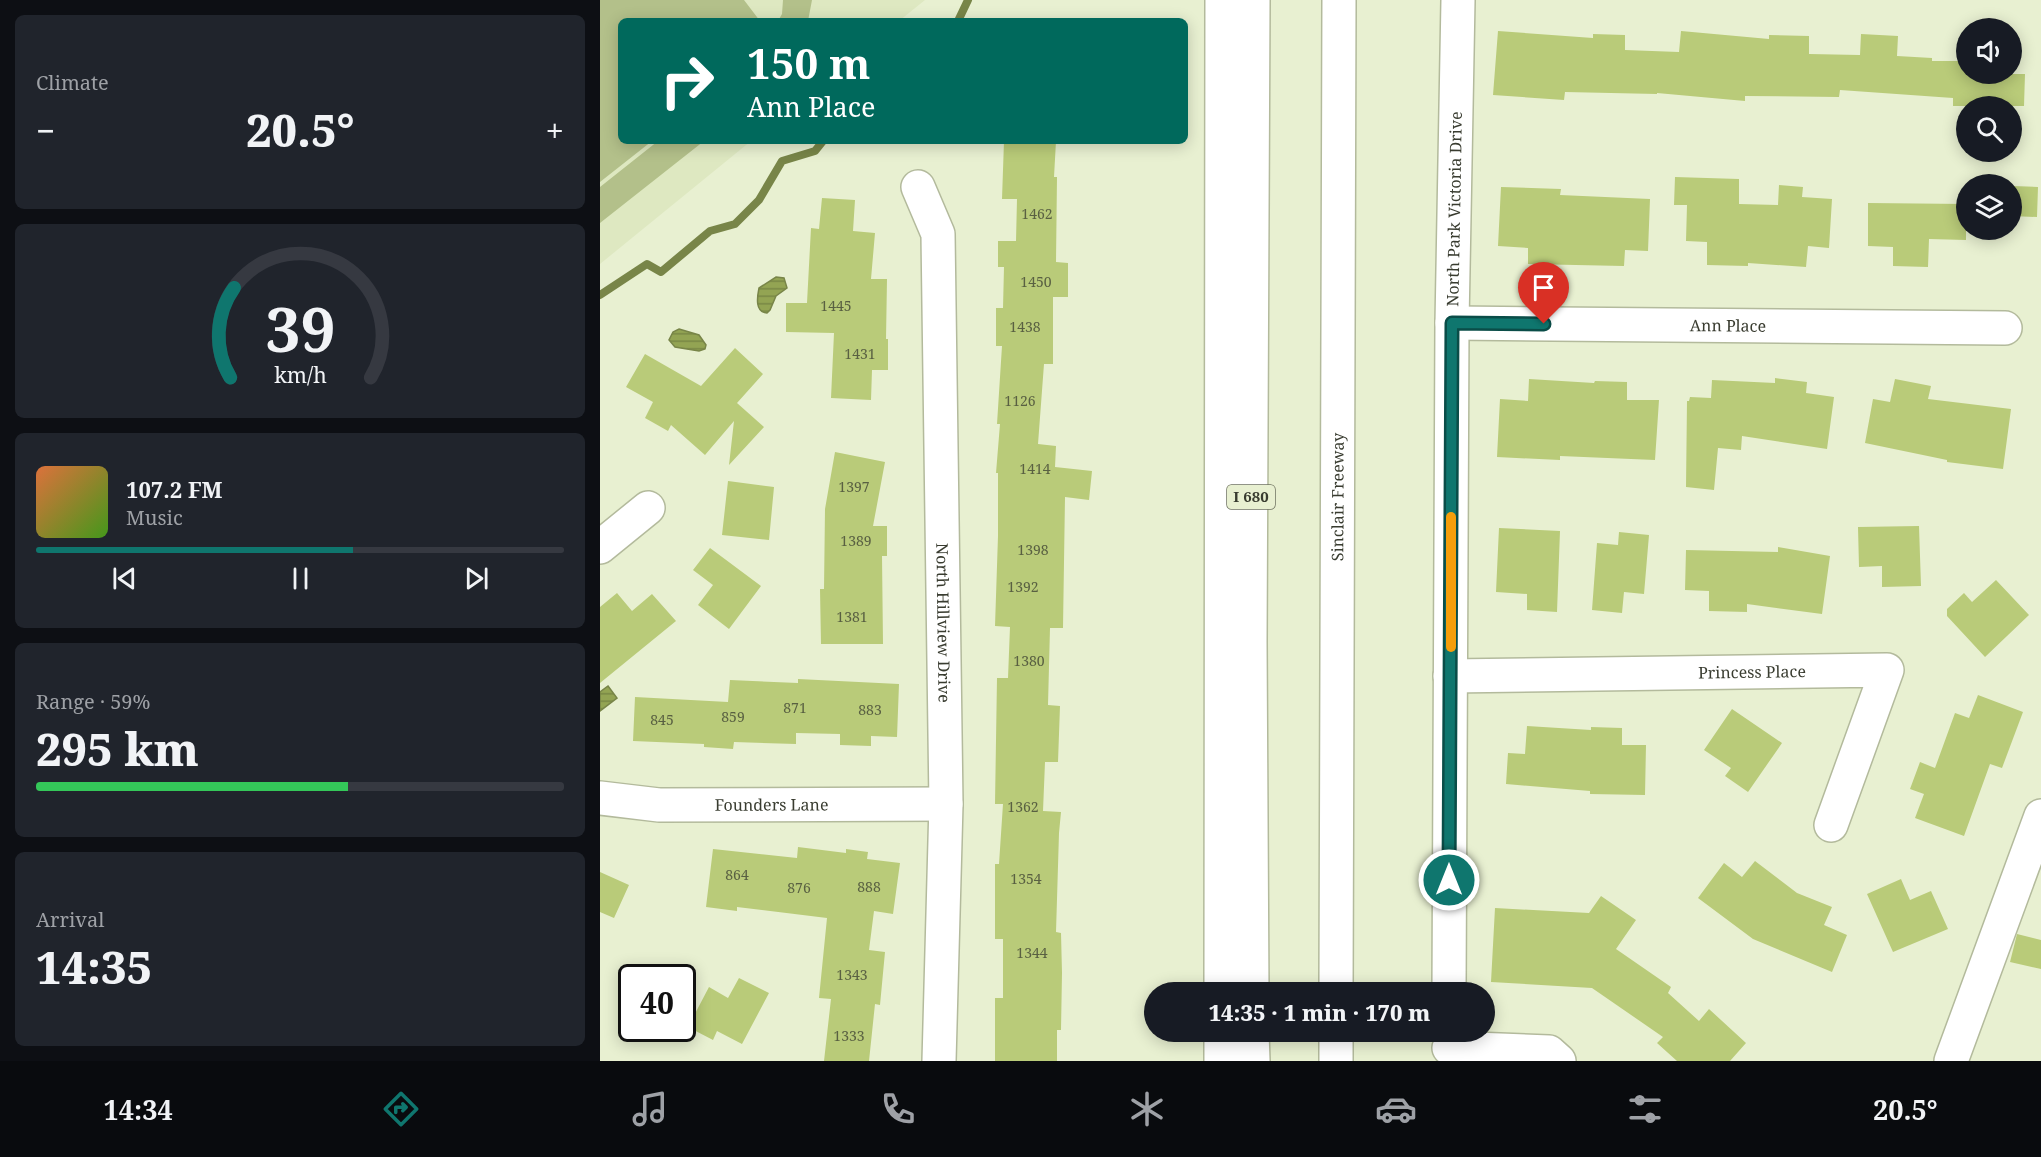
<!DOCTYPE html>
<html lang="en">
<head>
<meta charset="utf-8">
<style>
  :root { --surface:#171b24; --page:#20242c; --text:#f1f3f6; --muted:#9ea1a6; --line:#363941; --accent:#0f766e }
  body { margin:0; font-family:"Noto Serif",serif; background:var(--page); color:var(--text); height:100vh; display:flex; flex-direction:column; font-size:22px; white-space:nowrap }
  * { box-sizing:border-box; margin:0 }
  p { font-size:20px; color:var(--muted) }
  .icon { flex:none; width:33px; height:33px; fill:none; stroke:currentColor; stroke-width:2; stroke-linecap:round; stroke-linejoin:round }
  .map { position:relative; flex:1; overflow:hidden }
  .sheet { display:flex; flex-direction:column; gap:15px; padding:15px; background:#0d0f14; width:600px }
  .sheet>* { flex:none }
  .top-card { position:absolute; left:18px; top:18px; width:570px; height:126px; border-radius:9px; box-shadow:0 3px 15px #0003; background:#00695c; color:#fff; overflow:hidden }
  .controls { position:absolute; left:1356px; top:18px; display:grid; gap:12px }
  .controls a { display:grid; place-items:center; width:66px; height:66px; border-radius:50%; background:var(--surface); box-shadow:0 3px 15px #0003; font-size:30px }
  .speed { position:absolute; left:18px; top:964px; display:flex; gap:12px; font-size:30px; font-weight:700; text-align:center }
  .speed>* { display:grid; place-content:center; width:78px; height:78px; border-radius:50%; background:var(--surface); box-shadow:0 3px 15px #0003; line-height:1 }
  .speed .limit { border:3px solid #111; border-radius:9px; background:#fff; color:#111 }
  .pin { position:absolute; display:grid; place-items:center; width:51px; height:51px; color:#fff; margin:-62px -26px; border-radius:50% 50% 50% 0; rotate:-45deg; box-shadow:0 0 6px #0007 }
  .pin .icon { rotate:45deg }
  .me { position:absolute; width:66px; margin:-33px; rotate:0deg; stroke-linejoin:round; filter:drop-shadow(0 0 4px #0008) }
  .turn { display:flex; align-items:center; gap:21px; height:126px; padding:0 30px; font-size:27px }
  .turn .icon { width:78px; height:78px; stroke-width:2.5 }
  .turn b { display:block; font-size:42px; line-height:51px }
  .big { font-size:45px; font-weight:800; line-height:1.1 }
  .sheet .tile { flex:1; display:flex; flex-direction:column; justify-content:center; gap:9px; min-width:0; padding:0 21px; border-radius:9px; background:var(--page) }
  .sheet .dial { align-items:center; gap:0 }
  .dial svg { height:156px; overflow:visible; fill:none; stroke:var(--line); stroke-width:7; stroke-linecap:round; text-anchor:middle }
  .dial text { fill:var(--text); stroke:none }
  .song { display:flex; align-items:center; gap:18px }
  .cover { width:72px; height:72px; border-radius:9px; background:linear-gradient(135deg,hsl(20 70% 55%),hsl(100 70% 35%)) }
  .played { height:6px; border-radius:3px; background:linear-gradient(90deg,var(--accent) 60%,var(--line) 60%) }
  .keys { display:flex; justify-content:space-around; direction:ltr }
  .heat { display:flex; justify-content:space-between; align-items:center; font-size:33px; direction:ltr }
  .charge { height:9px; border-radius:4px; background:linear-gradient(90deg,#34c759 59%,var(--line) 0) }
  .trip { position:absolute; left:544px; top:982px; width:351px; height:60px; border-radius:30px; background:var(--surface); box-shadow:0 3px 15px #0003; font-weight:800; line-height:60px; text-align:center }
  .tabs { display:flex; height:96px; justify-content:space-around; align-items:center; background:#090b0e; color:var(--muted) }
  .tabs .icon { width:42px; height:42px }
  .tabs .current { color:var(--accent) }
  .tabs b { font-size:27px; color:var(--text) }
  main { display:flex; flex:1; min-height:0 }
  .map>svg:first-child { display:block }
  .built { fill:#dee8c1 }
  .garden { fill:#b3c08a }
  .water { fill:url(#water-rules); stroke:#788548; stroke-width:1.5 }
  .lines { fill:none; stroke-linecap:round; stroke-linejoin:round }
  .stream { stroke:#788548; stroke-width:8 }
  .building { fill:#b9cb79 }
  .minor-casing { stroke:#b3ba9c; stroke-width:36 }
  .highway-casing { stroke:#b3ba9c; stroke-width:36 }
  .minor { stroke:#fff; stroke-width:33 }
  .highway { stroke:#fff; stroke-width:33 }
  .route-casing { stroke:#0a4d48; stroke-width:15 }
  .route { stroke:#0f766e; stroke-width:10 }
  .slow { stroke:#f59e0b; stroke-width:10 }
  .labels { text-anchor:middle; stroke-width:6; stroke-linejoin:round; paint-order:stroke }
  .number-label { font-size:14px; fill:#596042 }
  .shield { fill:#e8f0d1; stroke:#6e7260; stroke-width:1.5 }
  .shield-label { font-size:15px; font-weight:bold; fill:#393c30 }
  .street-label { font-size:16px; fill:#393c30; stroke:#e8f0d1 }
</style>
</head>
<body>
<main>
<section class="sheet">
<div class="tile"><p>Climate</p>
<div class="heat"><a>−</a><b class="big">20.5°</b><a>+</a></div>
</div>
<div class="tile dial"><svg viewBox="0 0 100 80">
<path d="M14 69A42 42 0 1 1 86 69"/>
<path d="M14 69A42 42 0 0 1 16 23" stroke="#0f766e"/>
<text x="50" y="56" font-size="32" font-weight="700">39</text>
<text x="50" y="72" font-size="11">km/h</text>
</svg></div>
<div class="tile">
<div class="song"><i class="cover"></i><div><b>107.2 FM</b><p>Music</p></div></div>
<div class="played"></div>
<div class="keys"><svg class="icon" aria-label="previous" viewBox="0 0 24 24"><path d="M18 5L8 12l10 7zM5 5v14"/></svg><svg class="icon" aria-label="pause" viewBox="0 0 24 24"><path d="M8 5v14M16 5v14"/></svg><svg class="icon" aria-label="next" viewBox="0 0 24 24"><path d="M6 5l10 7-10 7zM19 5v14"/></svg></div>
</div>
<div class="tile"><p>Range · 59%</p><b class="big">295 km</b><div class="charge"></div></div>
<div class="tile"><p>Arrival</p><b class="big">14:35</b></div>
</section>
<div class="map">
<svg width="1441" height="1061" viewBox="0 0 1441 1061">
  <defs>
    <pattern id="water-rules" width="6" height="5" patternUnits="userSpaceOnUse" patternTransform="scale(1.5)"><rect width="6" height="5" fill="#93a453"/><path d="M0 2.5h6" fill="none" stroke="#798745"/></pattern>
  </defs>
  <rect width="100%" height="100%" fill="#e8f0d1"/>
  <path class="built" d="M 0,0 L 325,0 L 299,21 L 21,21 L 21,141 L 151,141 L 0,264 Z"/>
  <path class="garden" d="M 0,0 L 144,0 L 160,21 L 21,21 L 21,141 L 52,141 L 0,182 Z
    M 183,0 L 212,0 L 208,21 L 178,21 L 182,14 Z
    M 58,141 L 104,141 L 0,223 L 0,187 Z"/>
  <path class="water" d="M 176,277 L 184,278 L 187,288 L 176,296 L 170,310 L 167,313 C 155,312 157,298 159,288 Z
    M 79,329 L 99,335 L 106,345 L 105,349 L 99,351 L 75,347 L 69,340 L 73,332 Z
    M 8,686 L 17,698 L 0,711 L 0,692 Z"/>
  <g class="lines">
    <path class="stream" d="M 358,21 L 368,0
      M 0,295 L 47,264 L 61,272 L 110,231 L 135,224 L 159,200 L 182,161 L 215,151 L 223,141"/>
  </g>
  <path class="building" d="M 898,31 L 993,38 L 993,34 L 1025,35 L 1025,50 L 1079,52 L 1081,31 L 1169,39 L 1169,35 L 1209,36 L 1209,54 L 1260,55 L 1261,34 L 1298,36 L 1297,56 L 1332,58 L 1332,61 L 1366,61 L 1366,74 L 1425,74 L 1424,106 L 1353,106 L 1353,98 L 1240,90 L 1239,97 L 1145,96 L 1145,101 L 1057,93 L 1057,94 L 965,92 L 964,100 L 893,95 Z
    M 404,141 L 456,141 L 454,177 L 457,177 L 456,262 L 468,263 L 468,297 L 453,297 L 453,364 L 444,364 L 438,444 L 456,446 L 455,467 L 492,471 L 489,500 L 465,497 L 463,628 L 450,628 L 448,705 L 460,706 L 458,762 L 445,762 L 443,811 L 461,812 L 459,833 L 456,932 L 461,933 L 462,973 L 461,1030 L 457,1030 L 457,1061 L 395,1061 L 395,998 L 403,998 L 403,939 L 395,939 L 395,864 L 399,864 L 403,804 L 395,804 L 397,678 L 408,678 L 410,627 L 395,626 L 398,536 L 398,473 L 396,473 L 400,424 L 397,424 L 402,346 L 396,346 L 396,308 L 403,308 L 404,267 L 398,267 L 398,241 L 416,241 L 417,199 L 402,199 Z
    M 1075,177 L 1139,179 L 1139,204 L 1178,205 L 1179,185 L 1203,187 L 1202,197 L 1232,199 L 1229,248 L 1208,246 L 1206,267 L 1148,263 L 1148,266 L 1107,265 L 1107,242 L 1086,241 L 1087,205 L 1074,205 Z
    M 1412,186 L 1438,187 L 1437,217 L 1412,216 Z
    M 901,187 L 961,189 L 960,195 L 1050,199 L 1048,251 L 1025,250 L 1024,266 L 928,264 L 928,248 L 898,246 Z
    M 222,198 L 255,200 L 253,231 L 275,233 L 271,279 L 287,279 L 286,339 L 288,339 L 288,370 L 272,370 L 271,400 L 231,398 L 234,333 L 186,332 L 186,303 L 207,303 L 211,228 L 219,229 Z
    M 1268,203 L 1366,204 L 1366,240 L 1329,239 L 1328,267 L 1293,266 L 1293,247 L 1268,246 Z
    M 135,348 L 163,374 L 137,403 L 164,427 L 129,465 L 134,421 L 105,455 L 71,425 L 68,431 L 45,418 L 53,402 L 26,387 L 45,354 L 101,386 Z
    M 1175,378 L 1207,382 L 1206,393 L 1234,397 L 1227,449 L 1142,436 L 1141,450 L 1118,448 L 1114,490 L 1086,487 L 1087,401 L 1089,401 L 1090,397 L 1111,398 L 1112,380 L 1175,383 Z
    M 929,379 L 994,383 L 995,381 L 1027,382 L 1027,400 L 1059,400 L 1055,460 L 960,456 L 960,460 L 897,457 L 900,399 L 928,401 Z
    M 1295,379 L 1331,386 L 1328,399 L 1411,409 L 1403,469 L 1347,462 L 1347,460 L 1265,443 L 1273,399 L 1290,402 Z
    M 235,452 L 285,462 L 273,526 L 287,526 L 287,556 L 282,556 L 283,644 L 221,644 L 220,589 L 224,589 L 225,509 Z
    M 128,481 L 174,487 L 169,540 L 122,535 Z
    M 1319,526 L 1321,586 L 1282,587 L 1282,566 L 1259,567 L 1258,527 Z
    M 899,528 L 960,531 L 957,612 L 927,610 L 927,594 L 896,592 Z
    M 1019,532 L 1049,535 L 1044,594 L 1024,592 L 1022,613 L 992,610 L 997,543 L 1018,545 Z
    M 1178,547 L 1230,556 L 1222,614 L 1147,604 L 1147,612 L 1109,611 L 1109,591 L 1085,590 L 1086,550 L 1178,552 Z
    M 110,548 L 161,586 L 129,629 L 98,605 L 113,585 L 93,570 Z
    M 1396,580 L 1429,615 L 1385,657 L 1347,616 L 1347,609 L 1364,593 L 1372,602 Z
    M 17,593 L 32,611 L 52,594 L 76,621 L 0,683 L 0,607 Z
    M 198,679 L 299,684 L 297,737 L 271,736 L 271,746 L 240,745 L 240,734 L 196,733 L 196,744 L 134,742 L 133,749 L 104,747 L 104,744 L 33,741 L 35,697 L 128,702 L 130,680 L 198,683 Z
    M 1378,695 L 1423,712 L 1402,768 L 1390,764 L 1364,836 L 1315,818 L 1324,794 L 1310,789 L 1320,762 L 1335,768 L 1355,713 L 1369,718 Z
    M 1132,709 L 1182,743 L 1148,792 L 1125,776 L 1131,768 L 1104,750 Z
    M 927,726 L 991,730 L 991,727 L 1022,728 L 1022,745 L 1046,745 L 1045,795 L 990,794 L 990,791 L 906,784 L 908,753 L 925,754 Z
    M 198,847 L 246,853 L 246,849 L 268,852 L 267,859 L 300,863 L 293,914 L 274,911 L 269,950 L 285,952 L 280,1005 L 275,1004 L 269,1061 L 224,1061 L 231,999 L 219,998 L 227,918 L 137,907 L 137,911 L 106,907 L 113,849 L 197,858 Z
    M 1155,861 L 1197,893 L 1232,907 L 1224,925 L 1247,935 L 1232,972 L 1153,939 L 1098,898 L 1124,863 L 1142,877 Z
    M 0,872 L 29,885 L 14,918 L 0,912 Z
    M 1301,879 L 1310,900 L 1331,891 L 1348,929 L 1293,952 L 1267,894 Z
    M 1001,896 L 1036,920 L 1016,949 L 1071,987 L 1068,993 L 1099,1021 L 1109,1009 L 1146,1043 L 1130,1061 L 1077,1061 L 1057,1043 L 1063,1037 L 992,988 L 891,982 L 895,908 L 989,913 Z
    M 1417,934 L 1441,940 L 1441,969 L 1410,962 Z
    M 139,978 L 169,993 L 142,1044 L 117,1031 L 113,1040 L 88,1027 L 109,987 L 128,998 Z"/>
  <g class="lines">
    <g class="minor-casing">
      <g id="minor">
        <path id="s1" d="M 318,187 L 338,234 L 346,804 L 339,1061"/>
        <path id="s2" d="M 852,323 L 1405,328"/>
        <path d="M 0,547 L 48,508"/>
        <path id="s3" d="M 850,676 L 1287,670 L 1231,825"/>
        <path id="s4" d="M 0,798 L 59,805 L 346,804"/>
        <path id="s5" d="M 849,993 L 852,323 L 858,0"/>
        <path d="M 849,1048 L 949,1052 L 959,1061"/>
        <path d="M 1351,1061 L 1441,816"/>
      </g>
    </g>
    <g class="highway-casing">
      <g id="highway">
        <path d="M 621,993 L 622,0"/>
        <path d="M 652,993 L 650,641 L 653,0"/>
        <path id="s6" d="M 736,993 L 739,0"/>
        <path d="M 652,1032 L 653,1061"/>
        <path d="M 621,1061 L 621,1032"/>
        <path d="M 736,1061 L 736,1032"/>
      </g>
    </g>
    <use href="#minor" class="minor"/>
    <use href="#highway" class="highway"/>
  </g>
  <g class="lines">
    <g class="route-casing">
      <path id="route" d="M 849,880 L 852,323 L 944,324"/>
    </g>
    <use href="#route" class="route"/>
    <path class="slow" d="M 851,647 L 851,517"/>
  </g>
  <g class="labels">
    <g class="number-label">
      <text x="437" y="219">1462</text>
      <text x="436" y="287">1450</text>
      <text x="236" y="311">1445</text>
      <text x="425" y="332">1438</text>
      <text x="260" y="359">1431</text>
      <text x="420" y="406">1126</text>
      <text x="435" y="474">1414</text>
      <text x="254" y="492">1397</text>
      <text x="256" y="546">1389</text>
      <text x="433" y="555">1398</text>
      <text x="423" y="592">1392</text>
      <text x="252" y="622">1381</text>
      <text x="429" y="666">1380</text>
      <text x="195" y="713">871</text>
      <text x="270" y="715">883</text>
      <text x="133" y="722">859</text>
      <text x="62" y="725">845</text>
      <text x="423" y="812">1362</text>
      <text x="137" y="880">864</text>
      <text x="426" y="884">1354</text>
      <text x="269" y="892">888</text>
      <text x="199" y="893">876</text>
      <text x="432" y="958">1344</text>
      <text x="252" y="980">1343</text>
      <text x="249" y="1041">1333</text>
    </g>
    <rect class="shield" x="627" y="485" width="48" height="24" rx="4.5"/>
    <g class="shield-label">
      <text x="651" y="502">I 680</text>
    </g>
    <g class="street-label">
      <text dy="6" stroke="none"><textPath href="#s5" startOffset="784">North Park Victoria Drive</textPath></text>
      <text dy="6" stroke="none"><textPath href="#s2" startOffset="276">Ann Place</textPath></text>
      <text dy="6" stroke="none"><textPath href="#s6" startOffset="496">Sinclair Freeway</textPath></text>
      <text dy="6" stroke="none"><textPath href="#s1" startOffset="440">North Hillview Drive</textPath></text>
      <text dy="6" stroke="none"><textPath href="#s3" startOffset="302">Princess Place</textPath></text>
      <text dy="6" stroke="none"><textPath href="#s4" startOffset="172">Founders Lane</textPath></text>
    </g>
  </g>
</svg>
<div class="controls">
<a><svg class="icon" aria-label="sound" viewBox="0 0 24 24"><path d="M4 9h4l5-4v14l-5-4H4zM17 9q2 3 0 6"/></svg></a>
<a><svg class="icon" aria-label="search" viewBox="0 0 24 24"><circle cx="10" cy="10" r="6"/><path d="M15 15l6 6"/></svg></a>
<a><svg class="icon" aria-label="layers" viewBox="0 0 24 24"><path d="M12 4l9 5-9 5-9-5zM3 14l9 5 9-5"/></svg></a>
</div>
<div class="speed"><div class="limit">40</div></div>
<div class="pin" style="left:944px;top:324px;background:#d93025"><svg class="icon" aria-label="arrive" viewBox="0 0 24 24"><path d="M6 21V4h12l-3 4 3 4H6"/></svg></div>
<svg class="me" style="left:849px;top:880px" viewBox="-20 -20 40 40"><circle r="17" fill="#0f766e" stroke="#fff" stroke-width="3"/><path d="M0-11L8 9 0 5-8 9z" fill="#fff"/></svg>
<div class="trip">14:35 · 1 min · 170 m</div>
<div class="top-card">
<div class="turn"><svg class="icon" aria-label="right" viewBox="0 0 24 24"><path d="M7 20v-9h11M14 6l5 5-5 5"/></svg><div><b>150 m</b>Ann Place</div></div>
</div>
</div>
</main>
<nav class="tabs">
<b>14:34</b>
<svg class="icon current" aria-label="directions" viewBox="0 0 24 24"><path d="M12 3l9 9-9 9-9-9zM9 14v-3h6M13 9l2 2-2 2"/></svg>
<svg class="icon" aria-label="music" viewBox="0 0 24 24"><path d="M9 18V5l10-2v13"/><circle cx="6" cy="18" r="3"/><circle cx="16" cy="16" r="3"/></svg>
<svg class="icon" aria-label="phone" viewBox="0 0 24 24"><path d="M5 4h4l2 5-3 2q2 4 5 5l2-3 5 2v4C11 20 4 13 5 4z"/></svg>
<svg class="icon" aria-label="climate" viewBox="0 0 24 24"><path d="M12 3v18M4 7l16 10M4 17L20 7"/></svg>
<svg class="icon" aria-label="car" viewBox="0 0 24 24"><path d="M5 17H2v-5l4-1 3-4h7l3 4 3 1v5h-3M9 17h6M6 11h13"/><circle cx="7" cy="17" r="2"/><circle cx="17" cy="17" r="2"/></svg>
<svg class="icon" aria-label="filters" viewBox="0 0 24 24"><path d="M4 7h16M4 17h16"/><circle cx="9" cy="7" r="2"/><circle cx="15" cy="17" r="2"/></svg>
<b>20.5°</b>
</nav>
</body>
</html>
